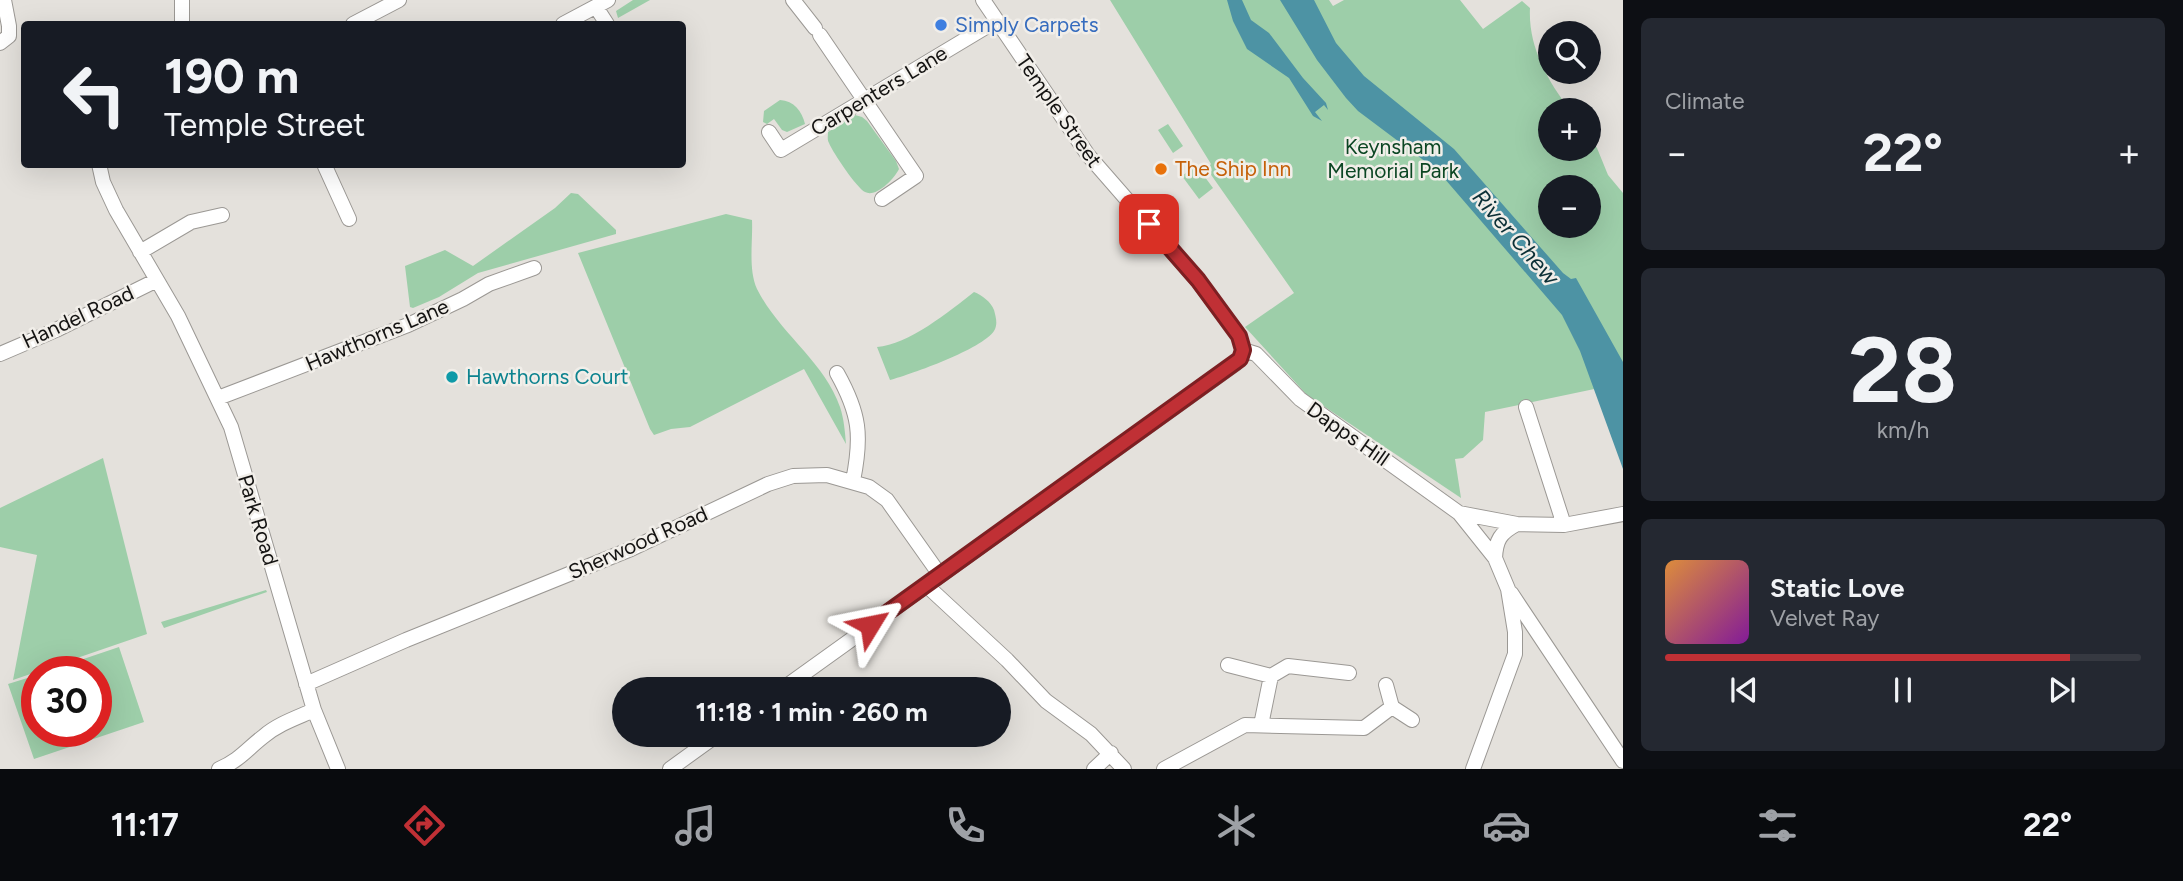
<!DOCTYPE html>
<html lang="en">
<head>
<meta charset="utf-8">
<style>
  :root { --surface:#171b24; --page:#242831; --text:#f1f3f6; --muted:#9ea1a6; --line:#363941; --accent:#c03035 }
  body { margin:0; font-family:Figtree,sans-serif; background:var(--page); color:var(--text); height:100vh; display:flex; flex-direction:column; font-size:26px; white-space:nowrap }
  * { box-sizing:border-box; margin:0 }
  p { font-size:23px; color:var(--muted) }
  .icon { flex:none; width:38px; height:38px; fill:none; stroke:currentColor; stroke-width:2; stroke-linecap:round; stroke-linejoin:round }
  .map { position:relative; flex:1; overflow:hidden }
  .side { display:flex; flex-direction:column; gap:18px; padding:18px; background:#0d0f14; width:560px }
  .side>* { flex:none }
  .top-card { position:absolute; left:21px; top:21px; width:665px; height:147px; border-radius:7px; box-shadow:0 7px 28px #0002; background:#171b24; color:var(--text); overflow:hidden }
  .tools { position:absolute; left:1538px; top:21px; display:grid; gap:14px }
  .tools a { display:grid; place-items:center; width:63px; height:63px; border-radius:50%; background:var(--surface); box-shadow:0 7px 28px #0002; font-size:35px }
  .speed { position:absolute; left:21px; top:656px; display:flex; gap:14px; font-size:35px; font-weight:700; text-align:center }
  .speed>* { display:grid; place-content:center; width:91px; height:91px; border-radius:50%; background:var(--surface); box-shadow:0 7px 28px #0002; line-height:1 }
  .speed .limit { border:10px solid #d22; background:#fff; color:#111 }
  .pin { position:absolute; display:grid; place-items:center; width:60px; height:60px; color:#fff; margin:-30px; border-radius:14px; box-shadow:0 4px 10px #0006 }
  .me { position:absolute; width:77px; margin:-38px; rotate:55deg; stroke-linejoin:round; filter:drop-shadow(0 0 5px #0008) }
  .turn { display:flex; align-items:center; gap:24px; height:147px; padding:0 28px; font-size:32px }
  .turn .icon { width:91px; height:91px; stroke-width:2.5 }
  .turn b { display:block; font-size:49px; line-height:60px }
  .big { font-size:52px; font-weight:700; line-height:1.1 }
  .side .card { flex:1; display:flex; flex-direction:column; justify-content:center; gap:10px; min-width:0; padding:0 24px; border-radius:10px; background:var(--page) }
  .side .dial { align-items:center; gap:0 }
  .dial b { font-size:91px; line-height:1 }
  .song { display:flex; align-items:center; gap:21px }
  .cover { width:84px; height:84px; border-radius:10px; background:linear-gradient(135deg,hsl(30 70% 55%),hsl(290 70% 35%)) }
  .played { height:7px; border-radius:4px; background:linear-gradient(90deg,var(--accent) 85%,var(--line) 85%) }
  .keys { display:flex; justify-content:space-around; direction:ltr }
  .heat { display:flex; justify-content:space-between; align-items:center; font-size:38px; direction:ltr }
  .trip { position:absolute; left:612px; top:677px; width:399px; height:70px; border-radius:35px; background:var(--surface); box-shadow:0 7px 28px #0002; font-weight:700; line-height:70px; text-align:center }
  .tabs { display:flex; height:112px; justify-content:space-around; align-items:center; background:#090b0e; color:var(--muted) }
  .tabs .icon { width:49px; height:49px }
  .tabs .selected { color:var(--accent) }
  .tabs b { font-size:32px; color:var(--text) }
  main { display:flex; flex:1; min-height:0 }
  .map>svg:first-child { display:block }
  .green { fill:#9dcea9; fill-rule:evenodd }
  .water { fill:#4d93a4 }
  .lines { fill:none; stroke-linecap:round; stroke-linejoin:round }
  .minor-casing { stroke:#9b9894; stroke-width:16 }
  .minor { stroke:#fff; stroke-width:14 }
  .route-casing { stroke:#7d1f22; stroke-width:18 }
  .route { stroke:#c03035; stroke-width:12 }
  .shop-dot { fill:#3f7fe0; stroke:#f1eee9; stroke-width:2.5 }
  .food-dot { fill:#e8710a; stroke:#f1eee9; stroke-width:2.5 }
  .culture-dot { fill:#0f9aa8; stroke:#f1eee9; stroke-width:2.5 }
  .labels { text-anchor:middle; stroke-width:5; stroke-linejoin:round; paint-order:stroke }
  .shop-label { font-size:21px; fill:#366cbe; stroke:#f1eee9; text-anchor:start }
  .street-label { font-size:21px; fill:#141312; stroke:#f1eee9 }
  .park-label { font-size:21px; fill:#0b4623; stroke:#f1eee9 }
  .food-label { font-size:21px; fill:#c56008; stroke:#f1eee9; text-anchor:start }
  .culture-label { font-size:21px; fill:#0d838f; stroke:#f1eee9; text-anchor:start }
  .water-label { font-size:23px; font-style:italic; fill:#0c3037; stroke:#f1eee9 }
</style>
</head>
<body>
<main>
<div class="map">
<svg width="1623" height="769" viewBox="0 0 1623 769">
  <rect width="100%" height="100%" fill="#e4e1dc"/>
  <path class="green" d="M 633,0 L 650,0 L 618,18 L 616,11 Z
    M 1110,0 L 1329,0 L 1333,6 L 1344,0 L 1460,0 L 1483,29 L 1522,1 L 1530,8 C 1528,46 1547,80 1570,110 L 1550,110 L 1550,149 L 1589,149 L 1589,137 L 1597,148 L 1608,175 L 1623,193 L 1623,383 L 1485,412 L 1483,440 L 1463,458 L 1455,459 L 1461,498 L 1307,395 L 1245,327 L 1294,293 L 1207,169 L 1211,164 ZM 1550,187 L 1589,187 L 1589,226 L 1550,226 Z
    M 780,100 C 794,101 802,111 805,124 L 787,132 L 782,130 L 774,119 L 767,124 L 763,122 L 764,111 Z
    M 855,115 L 862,117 L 867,121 L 896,161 L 899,169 C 894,179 876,198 865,192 C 857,188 833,153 829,143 C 827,139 828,137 828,132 Z
    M 1168,124 L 1183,146 L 1173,153 L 1158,130 Z
    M 1196,165 L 1213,188 L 1199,199 L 1182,176 Z
    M 571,193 L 578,194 L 616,230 L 616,234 L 478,273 L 439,297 L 413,308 L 410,307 L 405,266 L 445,250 L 473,266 L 555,208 Z
    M 726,214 L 752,220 C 753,242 748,269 757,289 C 779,333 824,361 840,407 C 844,419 845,432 846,444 L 804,369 L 690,427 L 671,429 L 654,435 L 650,429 L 578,253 Z
    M 974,292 C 982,295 991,302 994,310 C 996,318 998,324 994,331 C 982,349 912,374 890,380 L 877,347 C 908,345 950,311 974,292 Z
    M 103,458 L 147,634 L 13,680 L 37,555 L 0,547 L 0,508 Z
    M 266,590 L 267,592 L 164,628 L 161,622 Z
    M 119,647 L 144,722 L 34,759 L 8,684 L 37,675 L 37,732 L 96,732 L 96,672 L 45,672 Z"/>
  <path class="water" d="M 1227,0 L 1242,0 L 1251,20 L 1269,33 L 1303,78 L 1326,103 L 1328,110 L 1324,105 L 1315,112 L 1322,121 L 1313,116 L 1289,78 L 1247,49 L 1233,21 Z
    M 1280,0 L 1314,0 L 1336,43 L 1364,76 L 1454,149 L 1563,273 L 1571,279 L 1576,278 L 1623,362 L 1623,469 L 1580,351 L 1562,315 L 1438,171 L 1358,111 L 1346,98 L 1317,60 Z"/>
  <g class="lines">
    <g class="minor-casing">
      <path id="minor" d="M 793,0 L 815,28
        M 983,0 L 1088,155 L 1197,280 L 1239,336 L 1243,350
        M 596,7 L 607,24
        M 182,24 L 182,0
        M 353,24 L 399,0
        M 563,24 L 608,0
        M 820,35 L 916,176 L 882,199
        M 0,43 L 9,36 L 9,26 L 4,0
        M 769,132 L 781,150 L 996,21
        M 99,164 L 103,182 L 116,210 L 178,316 L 231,427 L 314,710 L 338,769
        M 324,164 L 349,219
        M 140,252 L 191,222 L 222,215
        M 1243,350 L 1256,354 L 1300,399 L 1459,513 L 1495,558 L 1508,589 L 1515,632 L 1515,654 L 1473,769
        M 0,354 L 56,330 L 157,280
        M 837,373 C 860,414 862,436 853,481
        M 218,398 L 408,325 L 463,299 L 489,284 L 534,268
        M 1526,407 L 1564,525
        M 1459,513 L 1517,524 L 1564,525 L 1623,514
        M 1495,558 C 1496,540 1500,533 1517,524
        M 926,585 L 1007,660 L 1046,701 L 1091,734 L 1124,769
        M 1511,593 L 1623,761
        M 1228,665 L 1271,676 L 1288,666 L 1349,673
        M 306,684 L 406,640 L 631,549 L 768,484 L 793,476 L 827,475 L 869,487 L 887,500 L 940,575
        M 1386,685 L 1392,707 L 1412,720
        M 781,690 L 1235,364 L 1240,359 L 1243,350
        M 1261,725 L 1271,676
        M 219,769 C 240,760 247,749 264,736 C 278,724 296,718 314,710
        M 670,769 L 717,735
        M 1094,769 L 1111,753
        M 1164,769 L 1245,725 L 1364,728 L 1392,707"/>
    </g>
    <use href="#minor" class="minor"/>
  </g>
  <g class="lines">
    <g class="route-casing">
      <path id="route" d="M 870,625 L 1240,359 L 1243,350 L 1239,336 L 1198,280 L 1149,224"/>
    </g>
    <use href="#route" class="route"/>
  </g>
  <circle class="shop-dot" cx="941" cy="25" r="7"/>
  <circle class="food-dot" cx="1161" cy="169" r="7"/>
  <circle class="culture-dot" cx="452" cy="377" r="7"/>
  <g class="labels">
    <g class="shop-label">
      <text x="955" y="32">Simply Carpets</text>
    </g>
    <g class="street-label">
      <text transform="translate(879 91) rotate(-31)" y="7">Carpenters Lane</text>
      <text transform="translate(1059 111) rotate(55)" y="7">Temple Street</text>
      <text transform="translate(78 317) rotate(-25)" y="7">Handel Road</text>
      <text transform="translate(377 335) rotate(-23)" y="7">Hawthorns Lane</text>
      <text transform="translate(1348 434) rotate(35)" y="7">Dapps Hill</text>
      <text transform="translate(258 520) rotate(73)" y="7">Park Road</text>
      <text transform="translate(638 543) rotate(-24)" y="7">Sherwood Road</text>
    </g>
    <g class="park-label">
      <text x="1393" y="154">Keynsham<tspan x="1393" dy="24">Memorial Park</tspan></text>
    </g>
    <g class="food-label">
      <text x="1175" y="176">The Ship Inn</text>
    </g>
    <g class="culture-label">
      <text x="466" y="384">Hawthorns Court</text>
    </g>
    <g class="water-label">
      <text transform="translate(1516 237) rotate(49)" y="8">River Chew</text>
    </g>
  </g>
</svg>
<div class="tools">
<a><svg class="icon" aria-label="search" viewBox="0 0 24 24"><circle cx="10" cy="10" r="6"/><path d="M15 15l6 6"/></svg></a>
<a>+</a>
<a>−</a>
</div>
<div class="speed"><div class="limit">30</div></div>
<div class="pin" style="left:1149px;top:224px;background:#d93025"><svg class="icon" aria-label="arrive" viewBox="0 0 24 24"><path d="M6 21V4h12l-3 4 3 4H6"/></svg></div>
<svg class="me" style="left:870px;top:625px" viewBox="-20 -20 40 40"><path d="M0-17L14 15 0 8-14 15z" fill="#c03035" stroke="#fff" stroke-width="4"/></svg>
<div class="trip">11:18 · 1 min · 260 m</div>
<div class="top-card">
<div class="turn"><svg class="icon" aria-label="left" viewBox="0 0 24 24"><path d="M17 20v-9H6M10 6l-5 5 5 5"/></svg><div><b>190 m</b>Temple Street</div></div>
</div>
</div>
<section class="side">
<div class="card"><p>Climate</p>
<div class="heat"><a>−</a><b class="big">22°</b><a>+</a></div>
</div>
<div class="card dial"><b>28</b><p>km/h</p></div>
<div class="card">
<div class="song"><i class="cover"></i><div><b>Static Love</b><p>Velvet Ray</p></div></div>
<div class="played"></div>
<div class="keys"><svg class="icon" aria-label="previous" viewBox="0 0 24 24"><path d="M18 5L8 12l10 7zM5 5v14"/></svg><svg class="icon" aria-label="pause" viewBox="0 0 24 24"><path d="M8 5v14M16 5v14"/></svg><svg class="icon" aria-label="next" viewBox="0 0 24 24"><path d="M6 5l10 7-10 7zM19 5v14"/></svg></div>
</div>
</section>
</main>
<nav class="tabs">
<b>11:17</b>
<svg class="icon selected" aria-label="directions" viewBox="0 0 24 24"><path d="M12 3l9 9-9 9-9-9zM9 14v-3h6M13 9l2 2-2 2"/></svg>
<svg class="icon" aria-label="music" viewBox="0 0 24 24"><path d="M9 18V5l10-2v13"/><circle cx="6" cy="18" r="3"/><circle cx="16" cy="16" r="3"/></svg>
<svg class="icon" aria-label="phone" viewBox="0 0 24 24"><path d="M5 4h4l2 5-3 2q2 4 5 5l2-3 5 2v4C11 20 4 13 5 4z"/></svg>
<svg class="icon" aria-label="climate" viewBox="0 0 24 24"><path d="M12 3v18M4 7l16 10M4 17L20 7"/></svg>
<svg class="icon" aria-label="car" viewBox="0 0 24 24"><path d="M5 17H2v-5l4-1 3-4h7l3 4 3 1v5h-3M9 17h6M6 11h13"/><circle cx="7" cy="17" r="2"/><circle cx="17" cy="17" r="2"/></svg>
<svg class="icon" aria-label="filters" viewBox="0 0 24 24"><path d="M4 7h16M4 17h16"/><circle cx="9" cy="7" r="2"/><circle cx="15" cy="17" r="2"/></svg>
<b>22°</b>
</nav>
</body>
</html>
